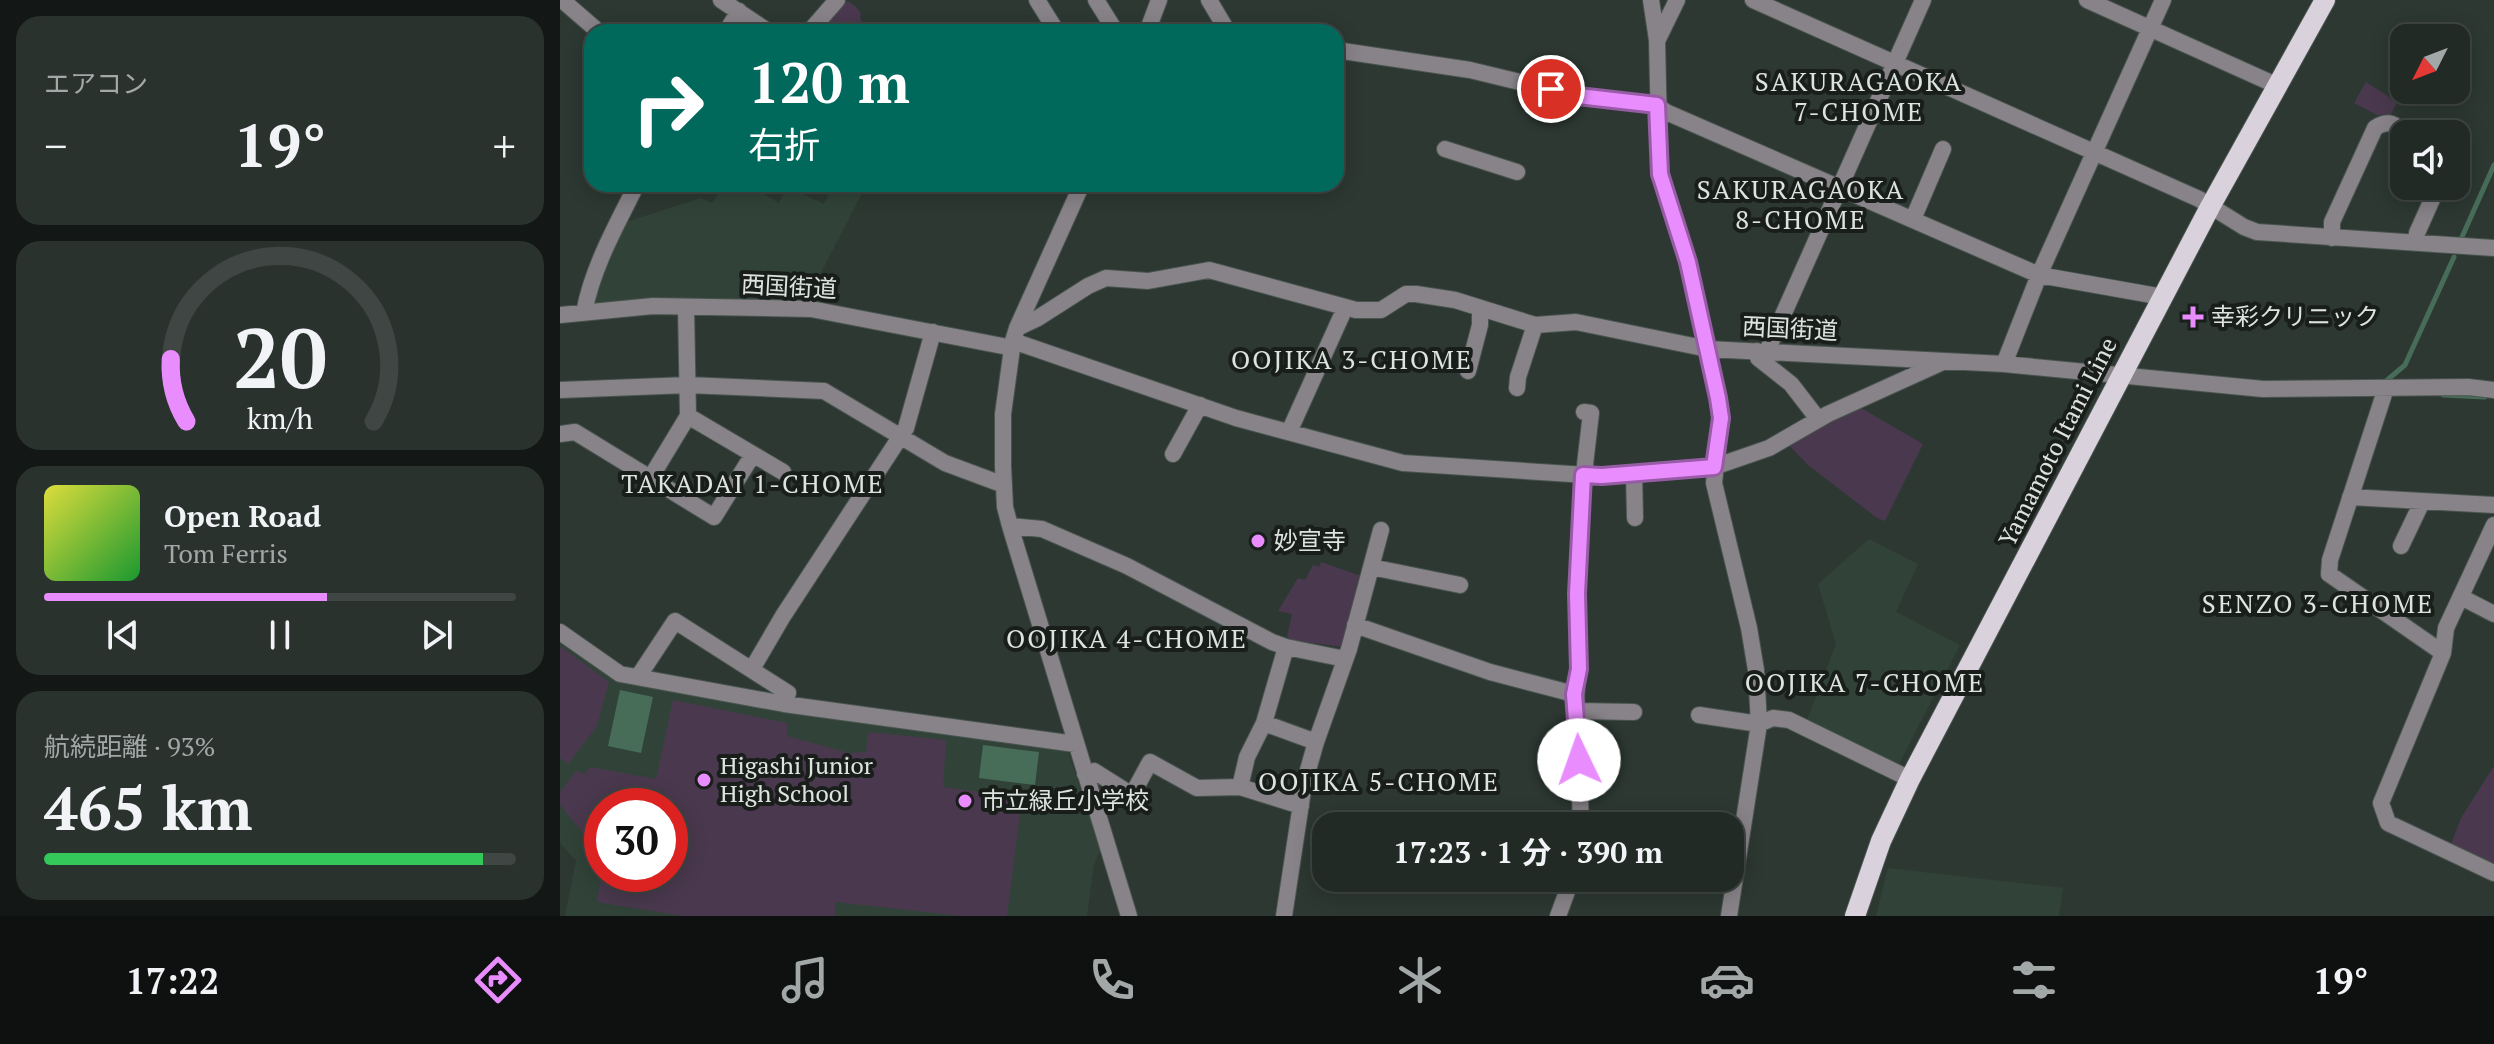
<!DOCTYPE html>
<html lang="ja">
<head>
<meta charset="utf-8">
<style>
  :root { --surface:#222a26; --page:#2a322e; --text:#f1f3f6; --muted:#a2a7a7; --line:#3f4643; --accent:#e98dfe }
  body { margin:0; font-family:"PT Serif","Noto Sans JP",serif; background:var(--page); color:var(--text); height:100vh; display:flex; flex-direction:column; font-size:30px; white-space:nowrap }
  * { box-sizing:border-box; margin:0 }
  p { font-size:26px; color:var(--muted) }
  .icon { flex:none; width:44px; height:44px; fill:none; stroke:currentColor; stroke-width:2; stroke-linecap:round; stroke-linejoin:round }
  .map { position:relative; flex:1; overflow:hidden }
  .drawer { display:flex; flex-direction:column; gap:16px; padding:16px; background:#131715; width:560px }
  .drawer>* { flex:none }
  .hud { position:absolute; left:24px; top:24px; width:760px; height:168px; border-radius:24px; box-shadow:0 4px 20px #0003,0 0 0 2px var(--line); background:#00695c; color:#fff; overflow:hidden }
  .needle { width:52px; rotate:228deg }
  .tools { position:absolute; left:1830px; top:24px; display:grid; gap:16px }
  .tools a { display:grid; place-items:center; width:80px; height:80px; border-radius:16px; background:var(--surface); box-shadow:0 4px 20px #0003,0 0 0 2px var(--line); font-size:40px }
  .speed { position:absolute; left:24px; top:788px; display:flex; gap:16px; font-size:40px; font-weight:700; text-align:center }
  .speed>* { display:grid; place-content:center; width:104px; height:104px; border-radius:50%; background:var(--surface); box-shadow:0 4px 20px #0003,0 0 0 2px var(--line); line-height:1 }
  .speed .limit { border:12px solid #d22; background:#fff; color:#111 }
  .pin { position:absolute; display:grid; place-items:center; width:68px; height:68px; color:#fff; margin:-34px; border:4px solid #fff; border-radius:50%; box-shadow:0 2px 8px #0007 }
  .me { position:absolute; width:88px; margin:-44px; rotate:357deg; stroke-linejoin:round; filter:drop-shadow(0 0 6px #0008) }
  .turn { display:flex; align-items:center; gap:28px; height:168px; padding:0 32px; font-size:36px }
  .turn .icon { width:104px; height:104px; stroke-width:2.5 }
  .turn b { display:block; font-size:56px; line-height:68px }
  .big { font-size:60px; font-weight:700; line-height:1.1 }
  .drawer .card { flex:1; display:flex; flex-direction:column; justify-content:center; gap:12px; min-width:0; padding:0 28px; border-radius:24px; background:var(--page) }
  .drawer .dial { align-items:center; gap:0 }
  .dial svg { height:208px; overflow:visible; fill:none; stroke:var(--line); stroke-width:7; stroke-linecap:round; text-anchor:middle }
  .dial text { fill:var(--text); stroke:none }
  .song { display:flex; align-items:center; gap:24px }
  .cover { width:96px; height:96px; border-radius:12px; background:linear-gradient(135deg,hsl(60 70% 55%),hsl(130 70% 35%)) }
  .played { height:8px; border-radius:4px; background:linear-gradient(90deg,var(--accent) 60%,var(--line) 60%) }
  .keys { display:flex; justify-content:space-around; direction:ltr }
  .heat { display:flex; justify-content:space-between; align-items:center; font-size:44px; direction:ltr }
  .charge { height:12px; border-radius:6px; background:linear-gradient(90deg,#34c759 93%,var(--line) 0) }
  .trip { position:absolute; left:752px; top:812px; width:432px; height:80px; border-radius:24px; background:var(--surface); box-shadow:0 4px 20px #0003,0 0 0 2px var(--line); font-weight:700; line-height:80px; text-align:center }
  .menu { display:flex; height:128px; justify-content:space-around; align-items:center; background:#0e110f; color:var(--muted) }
  .menu .icon { width:56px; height:56px }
  .menu .current { color:var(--accent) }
  .menu b { font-size:36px; color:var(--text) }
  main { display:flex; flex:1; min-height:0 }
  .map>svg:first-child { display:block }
  .built { fill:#314339; fill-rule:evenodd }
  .green { fill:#4a394e }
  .water { fill:#476d59 }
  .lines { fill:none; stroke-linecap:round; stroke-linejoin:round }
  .stream { stroke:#476d59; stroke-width:5 }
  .minor-casing { stroke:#49544e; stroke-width:18 }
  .major-casing { stroke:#49544e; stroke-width:22 }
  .minor { stroke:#878388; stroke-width:16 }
  .major { stroke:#d9d1db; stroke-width:20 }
  .route-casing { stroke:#975ca5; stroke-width:20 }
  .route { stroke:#e98dfe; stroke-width:14 }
  .poi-dot { fill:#e98dfe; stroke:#191e1b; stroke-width:3 }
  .labels { text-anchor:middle; stroke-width:8; stroke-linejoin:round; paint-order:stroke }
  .street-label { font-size:24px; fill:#dde4e0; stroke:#191e1b }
  .poi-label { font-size:24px; fill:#dde4e0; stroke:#191e1b; text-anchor:start }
  .neighbourhood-label { font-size:26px; letter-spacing:2px; fill:#dde4e0; stroke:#191e1b }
</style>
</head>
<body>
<main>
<section class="drawer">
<div class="card"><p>エアコン</p>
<div class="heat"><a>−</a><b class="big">19°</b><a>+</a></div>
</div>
<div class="card dial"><svg viewBox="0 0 100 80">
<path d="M14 69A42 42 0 1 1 86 69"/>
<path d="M14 69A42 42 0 0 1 8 45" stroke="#e98dfe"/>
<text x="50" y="56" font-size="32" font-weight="700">20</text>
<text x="50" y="72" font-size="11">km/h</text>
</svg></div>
<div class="card">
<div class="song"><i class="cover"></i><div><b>Open Road</b><p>Tom Ferris</p></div></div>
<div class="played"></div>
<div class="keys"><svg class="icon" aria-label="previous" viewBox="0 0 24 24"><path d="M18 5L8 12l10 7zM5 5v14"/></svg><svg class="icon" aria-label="pause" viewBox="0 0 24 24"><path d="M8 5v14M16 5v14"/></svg><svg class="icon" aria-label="next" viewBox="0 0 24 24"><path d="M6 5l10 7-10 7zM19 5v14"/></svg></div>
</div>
<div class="card"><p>航続距離 · 93%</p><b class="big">465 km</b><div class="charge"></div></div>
</section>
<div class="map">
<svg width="1934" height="916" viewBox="0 0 1934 916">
  <rect width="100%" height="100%" fill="#2d3832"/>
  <path class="built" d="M 164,184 L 187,184 L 219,203 L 227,187 L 264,204 L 274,184 L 287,184 L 302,193 L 247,300 L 31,305 L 60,224 L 141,198 L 152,203 Z
    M 1309,539 L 1358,564 L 1336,612 L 1400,645 L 1336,770 L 1246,723 L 1276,644 L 1258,584 Z
    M 0,643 L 56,679 L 507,749 L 541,849 L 534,864 L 527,916 L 5,916 L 16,861 L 0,843 ZM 42,806 L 110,806 L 110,874 L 42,874 Z
    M 1328,868 L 1503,888 L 1499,916 L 1316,916 Z"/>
  <path class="green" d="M 279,0 C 289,0 295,5 301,13 L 300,18 L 307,32 L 251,32 Z
    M 1806,82 L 1837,102 L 1831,114 L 1817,115 L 1794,103 Z
    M 1301,408 L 1363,444 L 1325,521 L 1317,518 L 1248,465 L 1225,441 Z
    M 761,562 L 801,576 L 783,647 L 731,640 L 727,637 L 732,614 L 718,611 L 738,578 L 745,580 L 753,565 L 759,567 Z
    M 0,646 L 49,682 L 37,726 L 8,764 L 0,758 Z
    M 113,700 L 227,723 L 227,736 L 289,753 L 306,752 L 308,732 L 386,740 L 383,787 L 462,798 L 447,916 L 402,916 L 276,902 L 275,916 L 123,916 L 37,902 L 42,868 L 42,874 L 110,874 L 110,806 L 42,806 L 42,857 L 0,805 L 0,792 L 16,771 L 25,774 L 30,767 L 96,779 Z
    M 1934,766 L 1934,868 L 1890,847 L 1901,818 Z"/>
  <path class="water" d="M 60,690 L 93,697 L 81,753 L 48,746 Z
    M 423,745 L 479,752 L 475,785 L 419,778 Z"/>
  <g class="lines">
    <path class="stream" d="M 1902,237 L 1934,165
      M 1826,381 L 1845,365 L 1894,257
      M 1883,395 L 1925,397"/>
    <g class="minor-casing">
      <path id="minor" d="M 2,0 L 39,32
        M 161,0 L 209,32
        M 477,0 L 497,32
        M 536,0 L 556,32
        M 649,0 L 668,32
        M 1091,0 L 1097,40 L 1100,174 L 1128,262 L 1158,398 L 1161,418 L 1154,483 L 1189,628 L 1196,670 L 1199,724 L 1169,916
        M 1193,0 L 1639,199 L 1684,227 L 1697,232 L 1934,248
        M 1527,0 L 1718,86
        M 166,32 L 179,11
        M 249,32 L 277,0
        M 587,32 L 599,0
        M 1098,39 L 1117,0
        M 776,50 L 910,70 L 1018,96 L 1097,105 L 1106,112 L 1479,275 L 1603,297
        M 32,61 L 32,62
        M 885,149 L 957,172
        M 522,184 L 457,328 L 453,341 L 443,414 L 443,466 L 445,507 L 450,526 L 569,916
        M 1353,219 L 1383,149
        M 1772,238 L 1772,222 L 1815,128 C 1829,119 1835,124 1846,134
        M 1856,243 L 1857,233 L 1878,186
        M 24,313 C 32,268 57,224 77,184
        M 0,315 L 93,306 L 251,309 L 453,348
        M 457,328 L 478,318 L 528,286 L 546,278 L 588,281 L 649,270 L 796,310 L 821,310 L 846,294 L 856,294 L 895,300 L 975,325 L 1016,322 L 1148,349 L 1444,364 L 1703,389 L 1908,387 L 1934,390
        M 453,341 L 676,418 L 843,463 L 1042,476 L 1154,467 L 1209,448 L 1268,414 L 1385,361
        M 1197,351 L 1198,358 L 1231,384 L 1258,419
        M 1207,351 L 1363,0
        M 1444,364 L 1479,275 L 1603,0
        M 908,371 L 920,325 L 920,309
        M 957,388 L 958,377 L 975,325
        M 1826,388 L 1770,560 L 1769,574 L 1883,653
        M 0,390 L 128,385 L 264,391 L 385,463 L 444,485
        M 128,416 L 223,472
        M 729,432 L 785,308
        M 0,434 L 15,432 L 154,517 L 192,456
        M 613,454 L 640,405
        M 1074,473 L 1075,518
        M 91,477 L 128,416 L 126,308
        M 1790,497 L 1934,505
        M 1934,525 L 1886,628 L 1883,653 L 1821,803 L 1828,823 L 1934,873
        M 450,526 L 482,529 L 567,566 L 712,642 L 726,647 L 785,659
        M 1841,546 L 1862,502
        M 811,567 L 900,585
        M 1901,597 L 1934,614
        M 795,625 L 930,672 L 1014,694
        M 0,632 L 60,674 L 224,704 L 515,744
        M 192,669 L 223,616 L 346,428 L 373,332
        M 78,677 L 115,621 L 228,693 L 224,704
        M 1017,711 L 1074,712
        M 1139,715 L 1199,724 L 1213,718 L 1229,720 L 1350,779
        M 704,723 L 756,742
        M 525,774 L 534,771 L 572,795 L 590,762 L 637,788 L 680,787 L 741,806
        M 680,787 L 687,757 L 704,723 L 726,647
        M 1021,826 L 1017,711 C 1014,693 1019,679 1018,662 C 1016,578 1020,496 1031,413 L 1024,412
        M 724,916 L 744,784 L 756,742 L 789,649 L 821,530
        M 998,916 L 1012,878"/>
    </g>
    <g class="major-casing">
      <path id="major" d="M 1295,916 L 1321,841 L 1350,779 L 1650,207 L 1765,0"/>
    </g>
    <use href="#minor" class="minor"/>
    <use href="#major" class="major"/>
  </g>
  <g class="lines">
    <g class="route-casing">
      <path id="route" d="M 991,89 L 1018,96 L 1097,105 L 1100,174 L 1128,262 L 1158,398 L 1161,418 L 1154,467 L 1042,476 L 1023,475 L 1017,594 L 1019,669 L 1014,694 L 1019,760"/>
    </g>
    <use href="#route" class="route"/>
  </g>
  <g class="poi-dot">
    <path d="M1629 305h8v8h8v8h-8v8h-8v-8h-8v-8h8z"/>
    <circle cx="698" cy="541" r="8"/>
    <circle cx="144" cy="780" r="8"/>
    <circle cx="405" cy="801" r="8"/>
  </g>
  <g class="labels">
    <g class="street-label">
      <text transform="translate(229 287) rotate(3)" y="8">西国街道</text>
      <text transform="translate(1230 329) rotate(3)" y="8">西国街道</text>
      <text transform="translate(1498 442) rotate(-63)" y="8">Yamamoto Itami Line</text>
    </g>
    <g class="poi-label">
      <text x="1651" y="325">幸彩クリニック</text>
      <text x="714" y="549">妙宣寺</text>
      <text x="160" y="774">Higashi Junior<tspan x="160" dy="28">High School</tspan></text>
      <text x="421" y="809">市立緑丘小学校</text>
    </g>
    <g class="neighbourhood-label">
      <text x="1299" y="91">SAKURAGAOKA<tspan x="1299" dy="30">7-CHOME</tspan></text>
      <text x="1241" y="199">SAKURAGAOKA<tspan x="1241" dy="30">8-CHOME</tspan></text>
      <text x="792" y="369">OOJIKA 3-CHOME</text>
      <text x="193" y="493">TAKADAI 1-CHOME</text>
      <text x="1758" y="613">SENZO 3-CHOME</text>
      <text x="567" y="648">OOJIKA 4-CHOME</text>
      <text x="1305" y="692">OOJIKA 7-CHOME</text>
      <text x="819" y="791">OOJIKA 5-CHOME</text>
    </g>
  </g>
</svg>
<div class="tools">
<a><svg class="needle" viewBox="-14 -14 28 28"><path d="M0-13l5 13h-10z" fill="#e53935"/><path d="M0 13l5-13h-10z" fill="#a2a7a7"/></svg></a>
<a><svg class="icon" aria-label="sound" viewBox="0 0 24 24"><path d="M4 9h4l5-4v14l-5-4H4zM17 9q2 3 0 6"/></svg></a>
</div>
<div class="speed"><div class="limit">30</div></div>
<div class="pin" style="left:991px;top:89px;background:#d93025"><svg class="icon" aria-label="arrive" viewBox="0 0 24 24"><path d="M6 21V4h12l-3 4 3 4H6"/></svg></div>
<svg class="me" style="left:1019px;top:760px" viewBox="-20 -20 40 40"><circle r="19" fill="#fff"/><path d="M0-13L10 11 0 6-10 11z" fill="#e98dfe"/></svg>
<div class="trip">17:23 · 1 分 · 390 m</div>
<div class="hud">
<div class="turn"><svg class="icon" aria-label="right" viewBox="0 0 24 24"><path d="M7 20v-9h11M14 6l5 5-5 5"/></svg><div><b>120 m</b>右折</div></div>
</div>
</div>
</main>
<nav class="menu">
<b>17:22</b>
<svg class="icon current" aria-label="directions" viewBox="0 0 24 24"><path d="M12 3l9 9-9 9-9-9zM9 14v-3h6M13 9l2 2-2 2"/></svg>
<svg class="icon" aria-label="music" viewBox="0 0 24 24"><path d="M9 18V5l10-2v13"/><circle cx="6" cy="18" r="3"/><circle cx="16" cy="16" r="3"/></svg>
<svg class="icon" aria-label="phone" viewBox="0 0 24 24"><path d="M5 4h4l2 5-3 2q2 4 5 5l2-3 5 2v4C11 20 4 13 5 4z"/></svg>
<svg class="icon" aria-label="climate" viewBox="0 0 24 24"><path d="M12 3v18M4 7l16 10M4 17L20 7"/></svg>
<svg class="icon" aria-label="car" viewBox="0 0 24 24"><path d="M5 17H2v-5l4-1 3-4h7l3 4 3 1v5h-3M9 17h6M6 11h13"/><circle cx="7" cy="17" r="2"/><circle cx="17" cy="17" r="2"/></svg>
<svg class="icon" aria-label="filters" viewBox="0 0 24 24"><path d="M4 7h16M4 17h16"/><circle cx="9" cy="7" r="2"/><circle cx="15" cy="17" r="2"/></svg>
<b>19°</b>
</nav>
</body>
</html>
